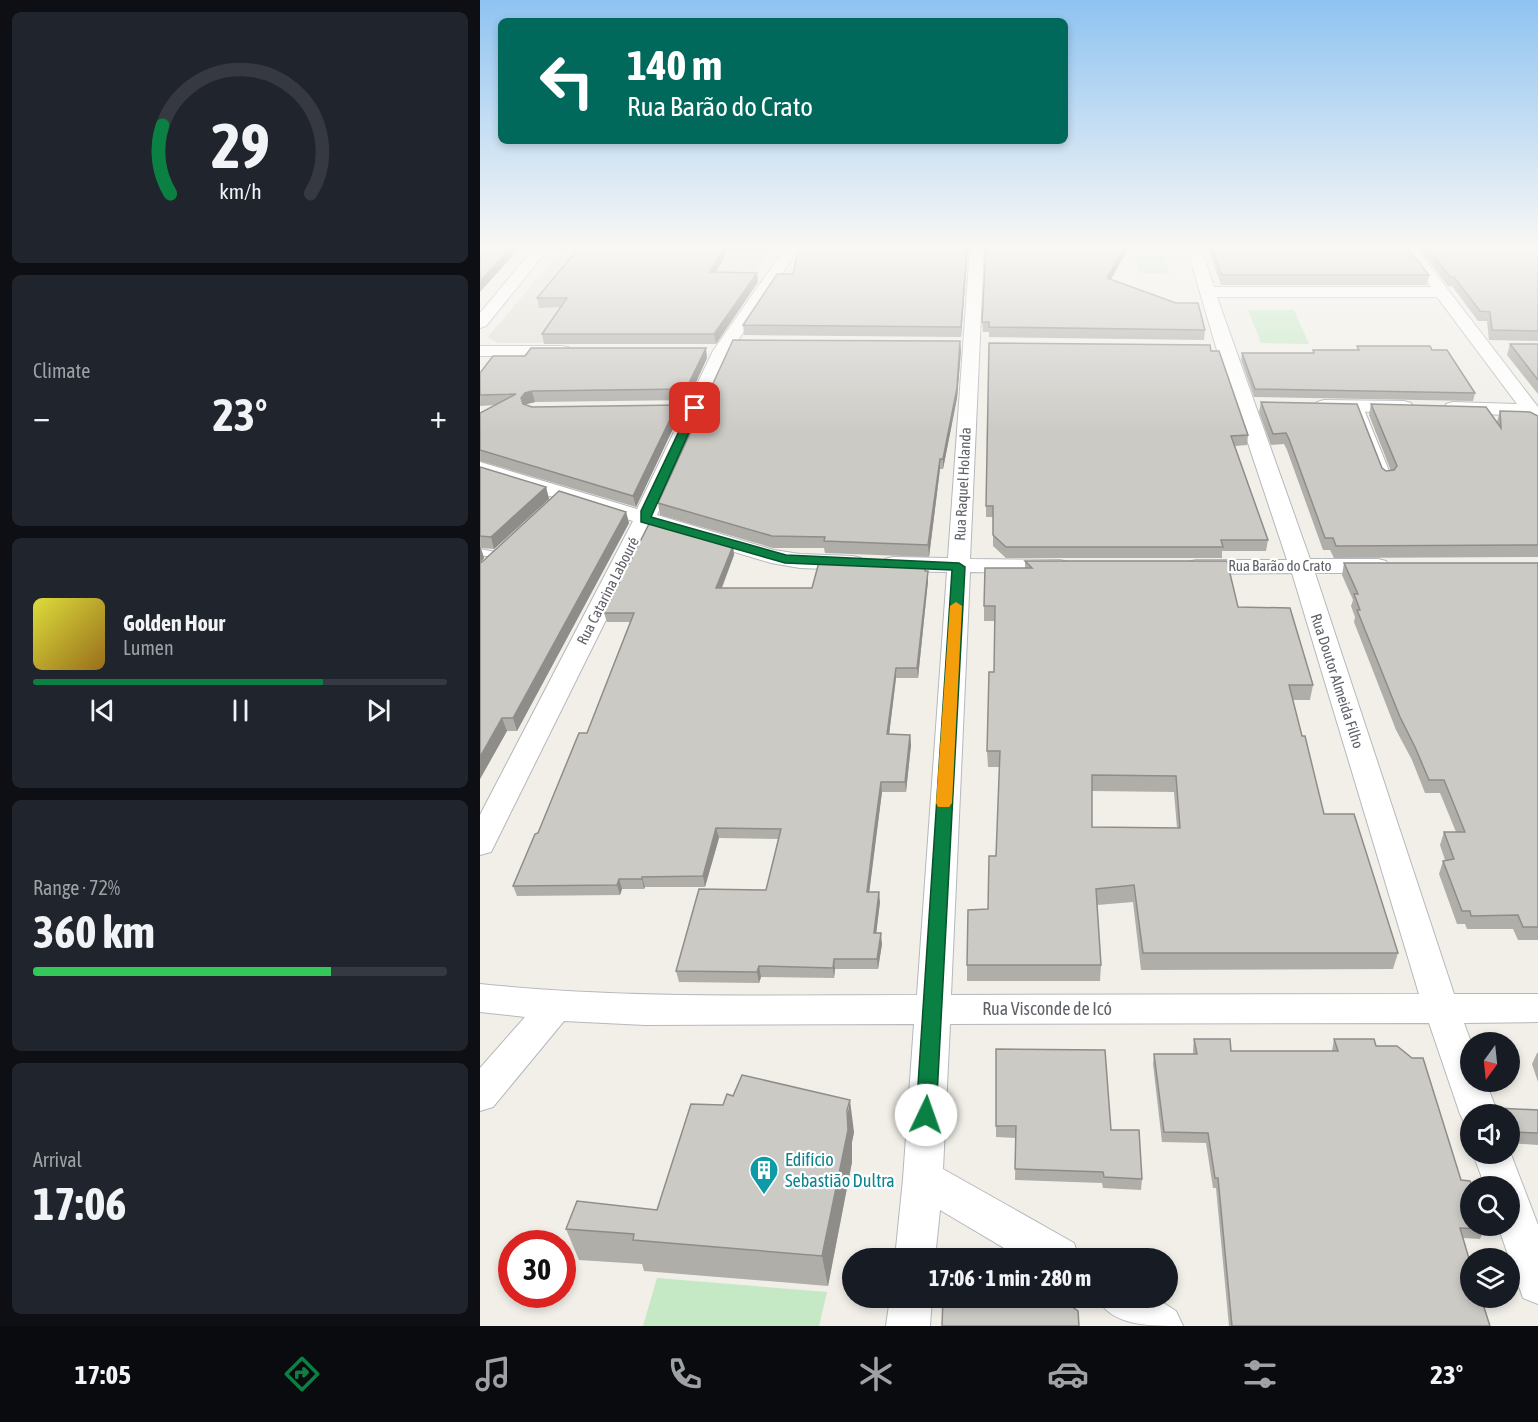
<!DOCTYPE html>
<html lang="en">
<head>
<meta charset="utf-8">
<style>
  :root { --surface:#171b24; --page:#20242c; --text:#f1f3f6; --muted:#9ea1a6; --line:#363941; --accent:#0b8043 }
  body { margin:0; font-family:"Asap Condensed",sans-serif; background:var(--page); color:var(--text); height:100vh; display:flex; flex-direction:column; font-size:22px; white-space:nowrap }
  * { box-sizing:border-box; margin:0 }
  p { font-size:20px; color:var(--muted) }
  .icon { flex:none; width:33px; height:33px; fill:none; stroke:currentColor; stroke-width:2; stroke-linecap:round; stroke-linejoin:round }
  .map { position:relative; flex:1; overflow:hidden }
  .side { display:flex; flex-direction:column; gap:12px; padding:12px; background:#0d0f14; width:480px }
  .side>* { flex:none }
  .guide { position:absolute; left:18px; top:18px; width:570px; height:126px; border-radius:9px; box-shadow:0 3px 9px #0003; background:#00695c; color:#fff; overflow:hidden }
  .needle { width:39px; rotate:195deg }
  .buttons { position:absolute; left:980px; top:1032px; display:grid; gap:12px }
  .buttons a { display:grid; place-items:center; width:60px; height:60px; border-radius:50%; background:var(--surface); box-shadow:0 3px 9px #0003; font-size:30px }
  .speed { position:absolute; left:18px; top:1230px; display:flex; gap:12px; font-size:30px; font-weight:700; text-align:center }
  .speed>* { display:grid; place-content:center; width:78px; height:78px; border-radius:50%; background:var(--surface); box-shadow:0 3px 9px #0003; line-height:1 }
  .speed .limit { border:9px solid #d22; background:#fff; color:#111 }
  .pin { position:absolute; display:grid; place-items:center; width:51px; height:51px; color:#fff; margin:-26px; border-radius:12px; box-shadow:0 3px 9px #0006 }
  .me { position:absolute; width:66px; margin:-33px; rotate:3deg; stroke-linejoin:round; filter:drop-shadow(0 0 4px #0008) }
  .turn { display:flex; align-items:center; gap:21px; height:126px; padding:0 30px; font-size:27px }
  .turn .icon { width:78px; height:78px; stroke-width:2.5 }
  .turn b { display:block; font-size:42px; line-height:51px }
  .big { font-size:45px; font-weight:700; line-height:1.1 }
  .side .widget { flex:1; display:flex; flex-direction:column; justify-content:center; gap:9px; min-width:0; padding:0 21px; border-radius:9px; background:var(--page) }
  .side .dial { align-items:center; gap:0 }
  .dial svg { height:156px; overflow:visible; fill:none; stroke:var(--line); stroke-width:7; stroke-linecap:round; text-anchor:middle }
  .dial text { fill:var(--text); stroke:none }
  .song { display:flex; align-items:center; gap:18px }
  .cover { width:72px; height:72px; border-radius:9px; background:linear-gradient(135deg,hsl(60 70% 55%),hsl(40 70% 35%)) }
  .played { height:6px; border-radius:3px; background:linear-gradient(90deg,var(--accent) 70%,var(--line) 70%) }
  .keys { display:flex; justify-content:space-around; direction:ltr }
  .heat { display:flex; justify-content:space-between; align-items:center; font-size:33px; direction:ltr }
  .charge { height:9px; border-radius:4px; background:linear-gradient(90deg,#34c759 72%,var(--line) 0) }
  .trip { position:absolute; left:362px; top:1248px; width:336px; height:60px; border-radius:30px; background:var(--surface); box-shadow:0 3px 9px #0003; font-weight:700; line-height:60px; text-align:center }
  .tab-bar { display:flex; height:96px; justify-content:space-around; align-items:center; background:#090b0e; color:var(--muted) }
  .tab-bar .icon { width:42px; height:42px }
  .tab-bar .active { color:var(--accent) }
  .tab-bar b { font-size:27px; color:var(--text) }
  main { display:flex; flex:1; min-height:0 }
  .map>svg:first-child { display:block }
  .education { fill:#e1ded6 }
  .green { fill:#c5e8c5 }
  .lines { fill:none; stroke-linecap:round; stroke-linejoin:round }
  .service-casing { stroke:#b5b8bc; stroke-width:2 }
  .minor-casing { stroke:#b5b8bc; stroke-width:2 }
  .service { fill:#fff; fill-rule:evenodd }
  .minor { fill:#fff; fill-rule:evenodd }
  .wall { fill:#afaea9; fill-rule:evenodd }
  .shaded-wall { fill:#8f8d8a }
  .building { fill:#cccac5; stroke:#8f8d8a; stroke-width:1.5; fill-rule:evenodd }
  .route { fill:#0b8043; stroke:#07532c; stroke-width:1.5 }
  .slow { fill:#f59e0b }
  .labels { text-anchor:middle; stroke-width:4.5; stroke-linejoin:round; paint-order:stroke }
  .street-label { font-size:15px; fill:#5f6368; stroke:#fff }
  .near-street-label { font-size:18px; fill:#5f6368; stroke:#fff }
  .near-culture-label { font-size:18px; fill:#0d838f; stroke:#fff; text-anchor:start }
</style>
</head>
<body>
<main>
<section class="side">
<div class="widget dial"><svg viewBox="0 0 100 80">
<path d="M14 69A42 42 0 1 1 86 69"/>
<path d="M14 69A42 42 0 0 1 10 34" stroke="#0b8043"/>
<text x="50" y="56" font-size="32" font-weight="700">29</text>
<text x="50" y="72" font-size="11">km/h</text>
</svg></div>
<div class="widget"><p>Climate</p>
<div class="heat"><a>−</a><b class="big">23°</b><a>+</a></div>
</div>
<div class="widget">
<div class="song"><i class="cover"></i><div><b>Golden Hour</b><p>Lumen</p></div></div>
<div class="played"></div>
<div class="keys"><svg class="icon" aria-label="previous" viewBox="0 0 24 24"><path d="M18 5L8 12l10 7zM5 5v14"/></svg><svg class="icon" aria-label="pause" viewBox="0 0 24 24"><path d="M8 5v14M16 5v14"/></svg><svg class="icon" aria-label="next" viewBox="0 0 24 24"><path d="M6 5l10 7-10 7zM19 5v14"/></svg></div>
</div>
<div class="widget"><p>Range · 72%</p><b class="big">360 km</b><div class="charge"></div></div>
<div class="widget"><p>Arrival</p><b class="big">17:06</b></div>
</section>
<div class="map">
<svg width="1058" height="1326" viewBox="0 0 1058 1326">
  <rect width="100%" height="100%" fill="#f1efe8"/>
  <path class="education" d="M 83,248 L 293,248 L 232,337 L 218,342 L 18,343 L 8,337 Z"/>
  <path class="green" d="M 655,254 L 685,254 L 690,274 L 659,273 Z
    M 768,310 L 814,310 L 829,344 L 781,343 Z
    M 177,1278 L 347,1292 L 339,1326 L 163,1326 Z"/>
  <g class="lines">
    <g class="service-casing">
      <path id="service" d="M 879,404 L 883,407 L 912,478 L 910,480 L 904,480 L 902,478 L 875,407 Z
        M 0,549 L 21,553 L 22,555 L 17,558 L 0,555 Z"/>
    </g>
    <g class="minor-casing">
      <path id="minor" d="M 54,248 L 69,248 L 6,326 L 0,328 L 0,313 Z
        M 305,248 L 319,248 L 251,351 L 177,515 L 294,550 L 320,554 L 373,556 L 381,558 L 384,563 L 381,568 L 373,570 L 320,568 L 291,563 L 172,527 L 15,844 L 11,852 L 0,855 L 0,815 L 153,521 L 0,475 L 0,462 L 157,509 L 233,351 Z
        M 490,248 L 504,248 L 490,559 L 580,560 L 588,562 L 591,567 L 588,572 L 580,574 L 490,572 L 471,995 L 939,994 L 812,573 L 716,574 L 708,572 L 705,567 L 708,562 L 716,560 L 807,560 L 736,347 L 707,248 L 721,248 L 734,287 L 951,287 L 922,248 L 936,248 L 1058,407 L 1058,426 L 1051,424 L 1045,416 L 966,412 L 964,408 L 966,404 L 973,402 L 1037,404 L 957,297 L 737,297 L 830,559 L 898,559 L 906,561 L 909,566 L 906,571 L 898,573 L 835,573 L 974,994 L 1058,994 L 1058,1022 L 984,1023 L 991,1042 L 990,1082 L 1006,1082 L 1018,1114 L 990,1114 L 990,1128 L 986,1126 L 980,1114 L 949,1023 L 470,1024 L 463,1169 L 594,1243 L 599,1258 L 541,1258 L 460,1210 L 455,1258 L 415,1258 L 423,1179 L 434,1024 L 165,1025 L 84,1021 L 13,1107 L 0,1111 L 0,1068 L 45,1017 L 0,1012 L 0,984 C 145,999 291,995 437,995 L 467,572 L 413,571 L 405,569 L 402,564 L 405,559 L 413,557 L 468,558 Z
        M 0,346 L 82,346 L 88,347 L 91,351 L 88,355 L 82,356 L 0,356 Z
        M 844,400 L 924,401 L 931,403 L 933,407 L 931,411 L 924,413 L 837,410 L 835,406 L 837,402 Z
        M 1029,1149 L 1058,1225 L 1058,1304 L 1043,1298 L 1018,1226 L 1029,1226 L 1029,1186 L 1005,1186 L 993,1154 L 1029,1154 Z
        M 410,1298 L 452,1298 L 450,1326 L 406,1326 Z
        M 617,1298 L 676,1298 L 696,1311 L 703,1326 C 668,1326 632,1326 617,1298 Z"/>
    </g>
    <use href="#service" class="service"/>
    <use href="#minor" class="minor"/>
  </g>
  <path class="wall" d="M 249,248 L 236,272 L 277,273 L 278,282 L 236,344 L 64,344 L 62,334 L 81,307 L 59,308 L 57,298 Z
    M 488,248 L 481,337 L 264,335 L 263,325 L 313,274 L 320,256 Z
    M 728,248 L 928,248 L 949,275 L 947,285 L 741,285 Z
    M 939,248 L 1058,248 L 1058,341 L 1009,340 L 1007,321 L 998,321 L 972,286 L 968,286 Z
    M 646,252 L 631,279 L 725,330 L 724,340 L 509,337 L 509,332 L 503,332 L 502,322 Z
    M 1030,344 L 1058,344 L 1058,394 L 1027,355 Z
    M 877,346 L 952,350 L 995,393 L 993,401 L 774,397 L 761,360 L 762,353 L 833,353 L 833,350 L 877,350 Z
    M 481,351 L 477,398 L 463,469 L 460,469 L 449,557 L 345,553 L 344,548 L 293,548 L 180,515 L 178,503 Z
    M 731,351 L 768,435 L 767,445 L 755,446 L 788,540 L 786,551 L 742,551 L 742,558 L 526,558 L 513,546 L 513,517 L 506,517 L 506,506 Z
    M 227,358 L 208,400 L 55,402 L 47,404 L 46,405 L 52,407 L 197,405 L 199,416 L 156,507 L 0,461 L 0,413 L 15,405 L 0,406 L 0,373 Z
    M 781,402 L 902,468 L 906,471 L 911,471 L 889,415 L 891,404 L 1017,422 L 1020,411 L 1058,416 L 1058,557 L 854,558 L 850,550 L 843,550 L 807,450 L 804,444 L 791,445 L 779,412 Z
    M 0,467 L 66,487 L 69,499 L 14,549 L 1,548 L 4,558 L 0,563 Z
    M 146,512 L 149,523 L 37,731 L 27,731 L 0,779 L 0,563 Z
    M 253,546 L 254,555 L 242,588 L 332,588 L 448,571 L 448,581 L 438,678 L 416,678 L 409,734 L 430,735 L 431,745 L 426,792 L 402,792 L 395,844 L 389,892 L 400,902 L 396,933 L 402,944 L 398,969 L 355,969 L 354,978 L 281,977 L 279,983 L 199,982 L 196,971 L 286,890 L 298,839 L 239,838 L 225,887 L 165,887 L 164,889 L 142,889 L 140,895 L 37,896 L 33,886 L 107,733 L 150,622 L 127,622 L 124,613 Z
    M 545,561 L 758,607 L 833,685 L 830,700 L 813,700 L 822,736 L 844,814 L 918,953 L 913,969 L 661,970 L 653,902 L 617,905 L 621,965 L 620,981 L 487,981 L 487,965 L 508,909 L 516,856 L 520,767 L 508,767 L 507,751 L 514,672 L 515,621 L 504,621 L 504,606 L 545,568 ZM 612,791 L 694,792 L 697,828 L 612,827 Z
    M 864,563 L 1058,563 L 1058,940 L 1038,940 L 1033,929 L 987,929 L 985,924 L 977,924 L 959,874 L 963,861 L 965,860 L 960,845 L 964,832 L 976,832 L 960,793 L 945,793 L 932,760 L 916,730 L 874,622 L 875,617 L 871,606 L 873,600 L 862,575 Z
    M 714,1039 L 751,1051 L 852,1051 L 854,1039 L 896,1046 L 981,1180 L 1005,1229 L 1000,1239 L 983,1238 L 1010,1326 L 749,1326 L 736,1188 L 733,1188 L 726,1143 L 682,1142 L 673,1064 L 674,1054 L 713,1054 L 713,1049 Z
    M 1057,1053 L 1058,1053 L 1058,1082 L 1052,1064 Z
    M 1016,1108 L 1058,1110 L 1058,1145 L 1029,1143 L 1029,1114 L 1013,1114 Z
    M 516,1126 L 631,1130 L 662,1179 L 661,1190 L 623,1188 L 622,1183 L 535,1180 L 536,1138 L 516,1137 Z
    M 374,1132 L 372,1142 L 372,1162 L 348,1286 L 164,1271 L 162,1264 L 99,1260 L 86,1229 L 177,1210 Z"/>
  <path class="shaded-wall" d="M 31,248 L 40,248 L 0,292 L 0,281 Z
    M 243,248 L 249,248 L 231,281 L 230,272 Z
    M 487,248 L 488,248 L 481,337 L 481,327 Z
    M 644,248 L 646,248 L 646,252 L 627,287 L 627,278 Z
    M 277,273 L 278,282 L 236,344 L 234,334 Z
    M 480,341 L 481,351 L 477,398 L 463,469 L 463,459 Z
    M 226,348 L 227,358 L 208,400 L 206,389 Z
    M 52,391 L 55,402 L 47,404 L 44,409 L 41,398 L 45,393 Z
    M 197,405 L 199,416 L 156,507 L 153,496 Z
    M 460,459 L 460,469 L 449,557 L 448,545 Z
    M 66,487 L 69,499 L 14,549 L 11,537 Z
    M 146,512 L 149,523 L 37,731 L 33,718 Z
    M 0,546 L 4,558 L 0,563 Z
    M 253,546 L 254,555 L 238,597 L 236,588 Z
    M 448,571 L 448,581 L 438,678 L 437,668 Z
    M 416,668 L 416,678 L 408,744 L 407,734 Z
    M 22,718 L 27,731 L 0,779 L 0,757 Z
    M 430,735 L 431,745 L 426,792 L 425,782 Z
    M 401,782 L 402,792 L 388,902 L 387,892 Z
    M 236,828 L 239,838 L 225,887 L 223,876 Z
    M 162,877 L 165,887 L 164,889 L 162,879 Z
    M 139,879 L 142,889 L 140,895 L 137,885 Z
    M 399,892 L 400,902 L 395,943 L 394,933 Z
    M 401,933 L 402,944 L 398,969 L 397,959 Z
    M 354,959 L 355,969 L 354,978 L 353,968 Z
    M 279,966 L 281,977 L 279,983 L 277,972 Z
    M 370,1100 L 374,1132 L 372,1142 L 372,1162 L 348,1286 L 342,1256 Z"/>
  <path class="building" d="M 0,248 L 31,248 L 0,281 Z
    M 99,248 L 243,248 L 230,272 L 277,273 L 234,334 L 62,334 L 87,298 L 57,298 Z
    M 324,248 L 487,248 L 481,327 L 263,325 L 297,274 L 313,274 L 317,256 L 320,256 Z
    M 506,248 L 644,248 L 627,278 L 696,303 L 718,303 L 725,330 L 509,327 L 509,322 L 502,322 Z
    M 732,248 L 928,248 L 949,275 L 742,275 Z
    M 948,248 L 1058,248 L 1058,331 L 1012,330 L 1010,312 L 1000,311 L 974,277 L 970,277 Z
    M 253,340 L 480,341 L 477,388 L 463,459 L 460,459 L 448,545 L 344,541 L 345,537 L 292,536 L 178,503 Z
    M 509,343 L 730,345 L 731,351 L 739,351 L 768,435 L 751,436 L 788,540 L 741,540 L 743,547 L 526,547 L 513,535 L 513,506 L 506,506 Z
    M 1030,344 L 1058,344 L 1058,380 Z
    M 877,346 L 950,346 L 952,350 L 967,350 L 995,393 L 775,389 L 762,353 L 834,353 L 833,350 L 879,350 Z
    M 51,348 L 226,348 L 206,389 L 52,391 L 45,393 L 41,398 L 43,404 L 52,407 L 197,405 L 153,496 L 0,450 L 0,413 L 36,394 L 0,395 L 0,373 L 13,356 L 45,356 Z
    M 781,402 L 877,404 L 902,468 L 906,471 L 914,470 L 917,466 L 891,404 L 1006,407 L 1021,428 L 1020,411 L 1050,412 L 1058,416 L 1058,545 L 856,546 L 853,538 L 845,538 L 809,439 L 806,433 L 793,434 Z
    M 0,467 L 66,487 L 11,537 L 0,536 Z
    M 79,491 L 146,512 L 33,718 L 22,718 L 0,757 L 0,563 L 2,562 Z
    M 170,522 L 253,546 L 236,588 L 332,588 L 339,562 L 446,565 L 445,571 L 448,571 L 437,668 L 416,668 L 407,734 L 430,735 L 425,782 L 401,782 L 394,834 L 387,892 L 399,892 L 394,933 L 401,933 L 397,959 L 354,959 L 353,968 L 279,966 L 277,972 L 196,971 L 219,889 L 286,890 L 301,829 L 236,828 L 223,876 L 162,877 L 162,879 L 139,879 L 137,885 L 33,886 L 55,834 L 58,833 L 99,733 L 107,733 L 154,613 L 124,613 Z
    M 545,561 L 747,561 L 758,607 L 810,608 L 833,685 L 809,685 L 822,736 L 825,736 L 844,814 L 874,814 L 918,953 L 663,953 L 654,885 L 616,889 L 621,965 L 487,965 L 488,910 L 508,909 L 509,856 L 516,856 L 520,751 L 507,751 L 509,672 L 514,672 L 515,606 L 504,606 L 505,568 L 552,568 ZM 612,775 L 696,776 L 700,828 L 612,827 Z
    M 864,563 L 1058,563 L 1058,927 L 1043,927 L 1038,915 L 991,916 L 990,911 L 982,911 L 963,861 L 974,859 L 964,832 L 985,832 L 964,780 L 949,780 L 935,747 L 920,717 L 877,610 L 880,610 L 874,594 L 878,594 Z
    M 714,1039 L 750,1039 L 751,1051 L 858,1051 L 854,1039 L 894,1039 L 896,1046 L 917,1046 L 932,1058 L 943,1058 L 981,1180 L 990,1181 L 992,1186 L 990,1186 L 990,1226 L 1004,1226 L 1005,1229 L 980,1228 L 990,1262 L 990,1298 L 1001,1298 L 1010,1326 L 752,1326 L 738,1178 L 735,1178 L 728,1133 L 684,1132 L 674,1054 L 717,1054 Z
    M 516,1049 L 625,1050 L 631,1130 L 659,1130 L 662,1179 L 624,1177 L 623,1172 L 535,1169 L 536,1126 L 516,1126 Z
    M 262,1075 L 370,1100 L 367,1110 L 368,1130 L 342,1256 L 153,1240 L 154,1234 L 86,1229 L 97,1201 L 177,1210 L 211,1104 L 243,1105 L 247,1094 L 253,1096 Z
    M 1016,1108 L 1058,1110 L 1058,1133 L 1029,1132 L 1029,1114 L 1016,1114 Z
    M 463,1298 L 579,1298 L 598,1311 L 599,1326 L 462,1326 Z"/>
  <linearGradient id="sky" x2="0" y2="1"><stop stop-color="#8fc3f1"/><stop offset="0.57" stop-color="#f9f8f5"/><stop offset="1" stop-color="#f9f8f5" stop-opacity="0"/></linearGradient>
  <rect width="1058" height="434" fill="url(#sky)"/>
  <path class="route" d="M 215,405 L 220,408 L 171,517 L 306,555 L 479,563 L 485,567 L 456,1115 L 453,1122 L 446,1124 L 439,1122 L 436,1115 L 472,570 L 305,563 L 161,522 L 161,511 L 210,408 Z"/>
  <path class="slow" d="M 476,602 L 482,606 L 472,803 L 469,807 L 458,807 L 456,803 L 470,606 Z"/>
  <defs>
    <g id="building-pin" transform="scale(1.5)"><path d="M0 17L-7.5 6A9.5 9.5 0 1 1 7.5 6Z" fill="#0f9aa8" stroke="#fff"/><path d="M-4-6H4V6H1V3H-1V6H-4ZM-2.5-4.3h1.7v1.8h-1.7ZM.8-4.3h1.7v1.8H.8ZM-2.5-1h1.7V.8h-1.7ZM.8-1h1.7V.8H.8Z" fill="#fff"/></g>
  </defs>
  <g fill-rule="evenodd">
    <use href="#building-pin" x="284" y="1170"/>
  </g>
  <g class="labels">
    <g class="street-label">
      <text transform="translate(483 484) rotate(-87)" y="5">Rua Raquel Holanda</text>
      <text x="800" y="571">Rua Barão do Crato</text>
      <text transform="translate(128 591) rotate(-63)" y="5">Rua Catarina Labouré</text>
      <text transform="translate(857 681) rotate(72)" y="5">Rua Doutor Almeida Filho</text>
    </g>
    <g class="near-street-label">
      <text x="567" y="1015">Rua Visconde de Icó</text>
    </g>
    <g class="near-culture-label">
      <text x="305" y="1166">Edifício<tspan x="305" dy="21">Sebastião Dultra</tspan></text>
    </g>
  </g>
</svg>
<div class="buttons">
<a><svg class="needle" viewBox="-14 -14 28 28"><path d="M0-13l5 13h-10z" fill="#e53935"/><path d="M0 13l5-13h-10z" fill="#9ea1a6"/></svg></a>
<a><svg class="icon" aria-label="sound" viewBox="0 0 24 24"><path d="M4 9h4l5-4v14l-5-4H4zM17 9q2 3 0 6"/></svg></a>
<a><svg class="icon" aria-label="search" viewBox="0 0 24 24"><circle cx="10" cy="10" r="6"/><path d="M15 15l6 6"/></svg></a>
<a><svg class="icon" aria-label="layers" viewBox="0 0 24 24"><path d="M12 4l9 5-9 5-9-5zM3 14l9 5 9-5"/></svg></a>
</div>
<div class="speed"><div class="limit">30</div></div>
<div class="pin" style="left:215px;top:408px;background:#d93025"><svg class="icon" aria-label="arrive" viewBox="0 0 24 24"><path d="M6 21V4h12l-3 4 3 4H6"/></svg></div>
<svg class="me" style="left:446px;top:1115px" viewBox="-20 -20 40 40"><circle r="19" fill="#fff"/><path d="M0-13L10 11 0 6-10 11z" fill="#0b8043"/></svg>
<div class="trip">17:06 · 1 min · 280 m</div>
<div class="guide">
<div class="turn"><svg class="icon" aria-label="left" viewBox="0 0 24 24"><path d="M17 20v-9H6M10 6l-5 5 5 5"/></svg><div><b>140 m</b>Rua Barão do Crato</div></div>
</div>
</div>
</main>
<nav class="tab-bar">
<b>17:05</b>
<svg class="icon active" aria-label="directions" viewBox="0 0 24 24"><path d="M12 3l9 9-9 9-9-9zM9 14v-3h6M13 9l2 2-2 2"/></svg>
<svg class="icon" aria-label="music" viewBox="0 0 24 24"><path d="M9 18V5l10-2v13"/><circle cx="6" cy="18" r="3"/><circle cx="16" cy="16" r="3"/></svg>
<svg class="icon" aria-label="phone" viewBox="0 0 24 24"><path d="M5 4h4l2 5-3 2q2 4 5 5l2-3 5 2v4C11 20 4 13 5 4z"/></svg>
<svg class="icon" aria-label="climate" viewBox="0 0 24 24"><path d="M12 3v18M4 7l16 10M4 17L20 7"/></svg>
<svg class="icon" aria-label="car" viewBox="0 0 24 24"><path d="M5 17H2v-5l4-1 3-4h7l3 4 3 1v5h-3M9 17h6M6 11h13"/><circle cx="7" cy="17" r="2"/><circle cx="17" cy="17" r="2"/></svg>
<svg class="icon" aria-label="filters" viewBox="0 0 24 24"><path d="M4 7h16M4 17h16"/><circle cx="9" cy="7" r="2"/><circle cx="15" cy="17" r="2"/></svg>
<b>23°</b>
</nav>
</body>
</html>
